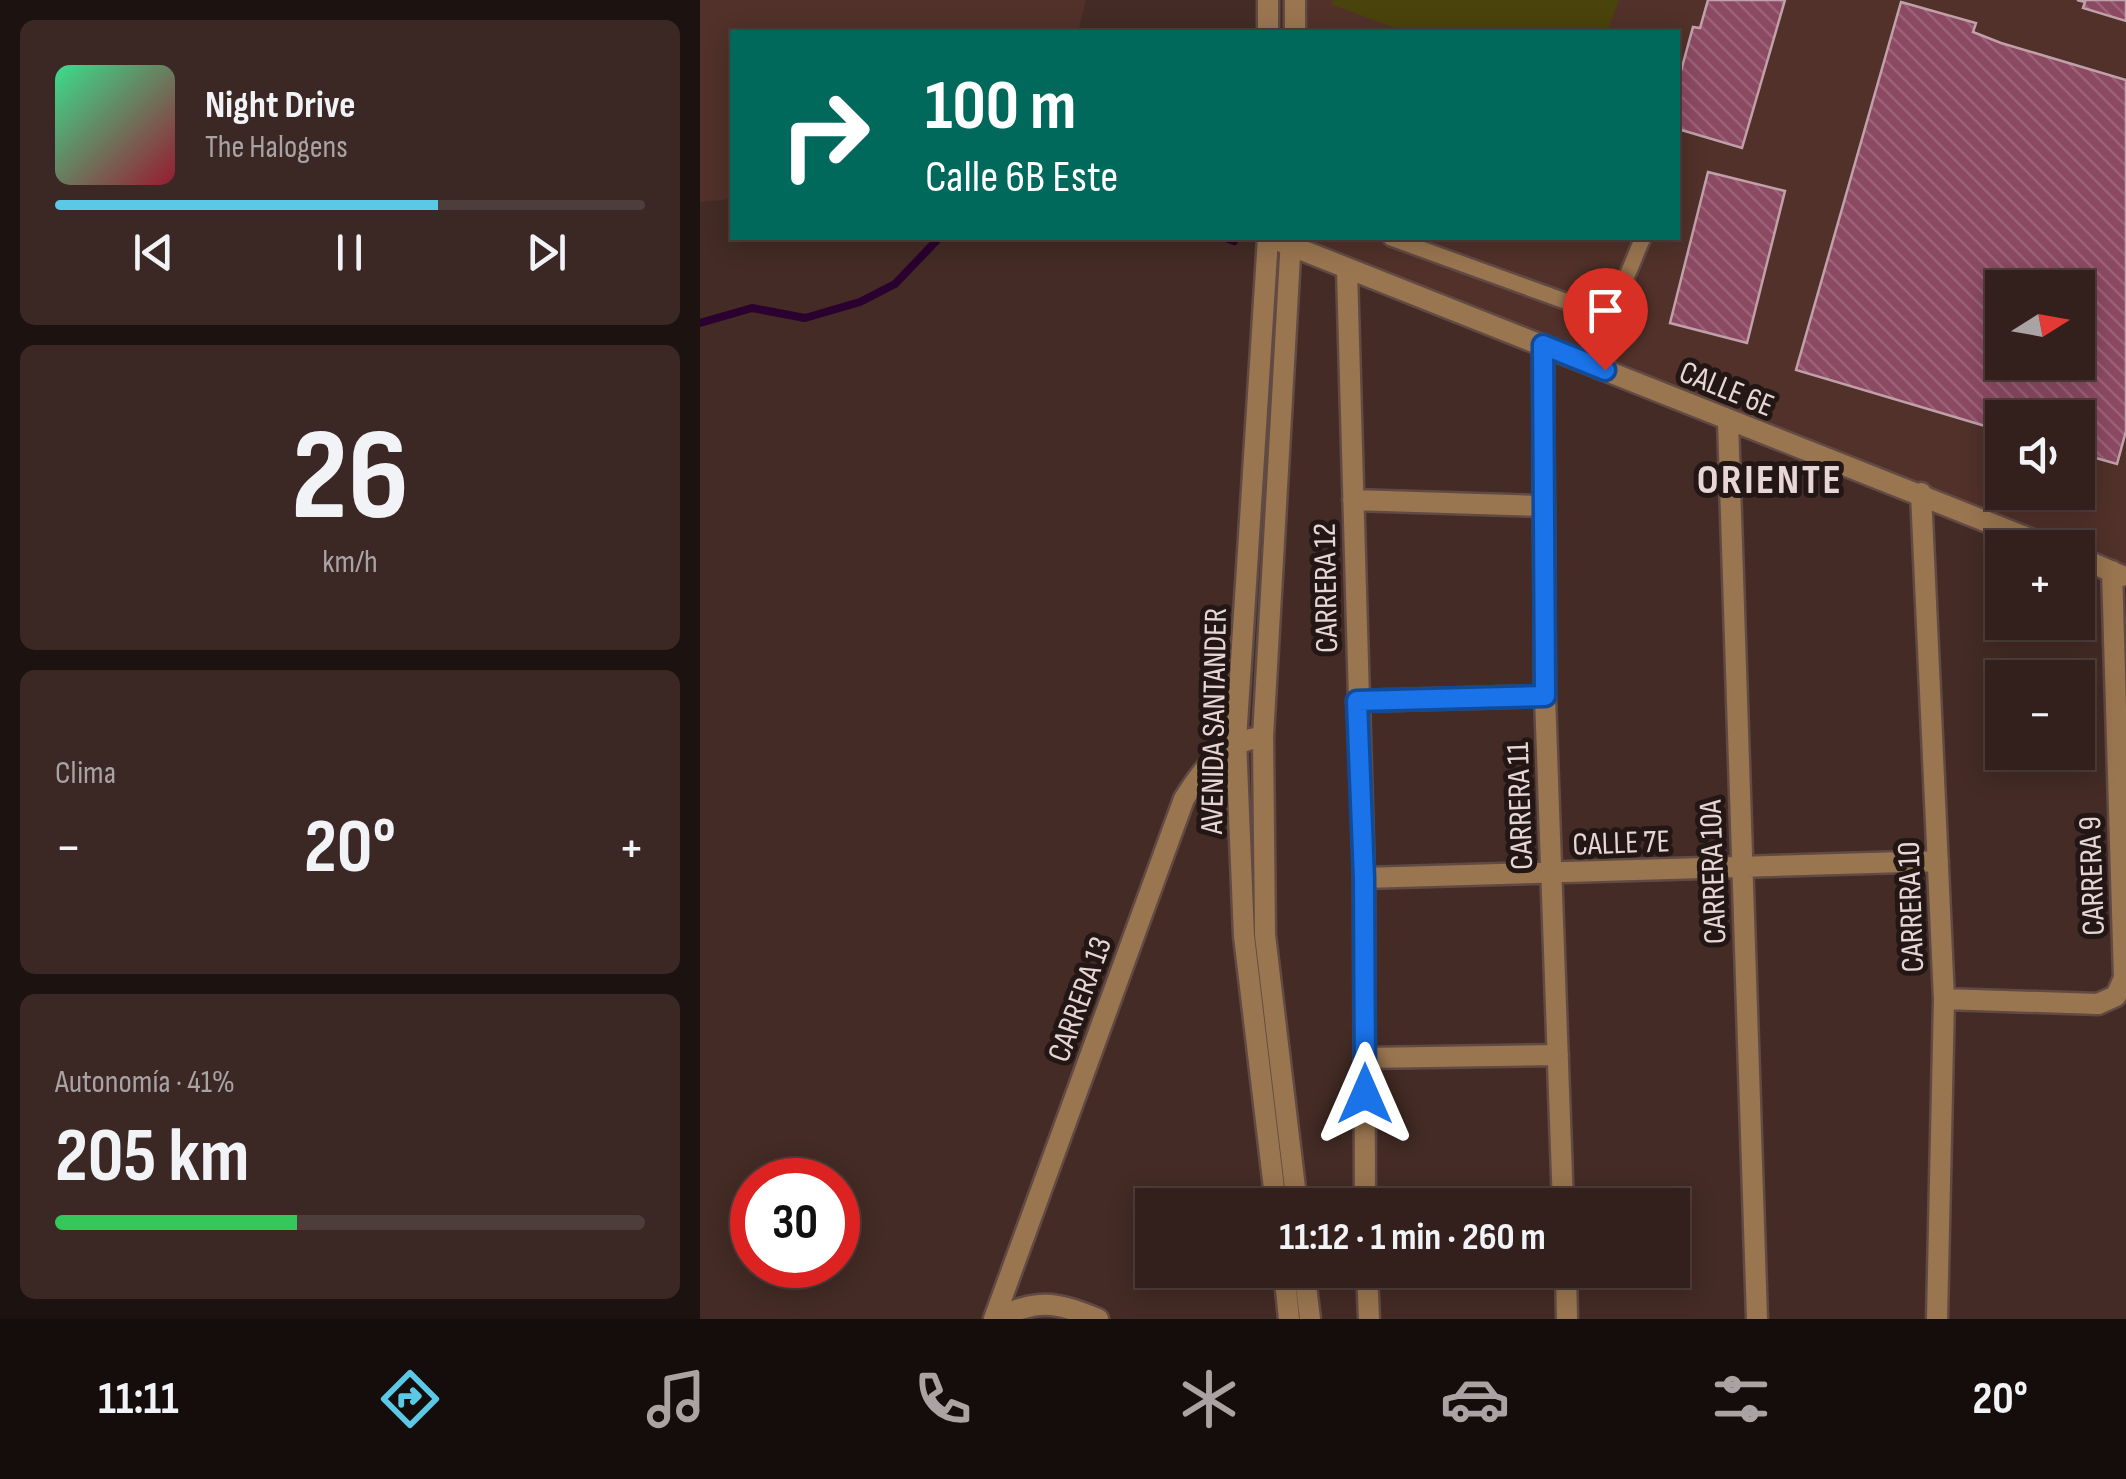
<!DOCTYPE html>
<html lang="es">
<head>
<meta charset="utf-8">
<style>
  :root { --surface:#33201c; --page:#3b2825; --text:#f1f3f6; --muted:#a9a3a3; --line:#4e3e3b; --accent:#5bc8e6 }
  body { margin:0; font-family:"Sofia Sans Condensed",sans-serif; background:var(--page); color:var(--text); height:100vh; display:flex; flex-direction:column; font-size:38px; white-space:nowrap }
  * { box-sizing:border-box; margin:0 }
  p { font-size:32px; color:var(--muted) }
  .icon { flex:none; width:55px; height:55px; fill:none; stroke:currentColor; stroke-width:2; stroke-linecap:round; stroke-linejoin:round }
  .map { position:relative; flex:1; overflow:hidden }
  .side { display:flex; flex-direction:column; gap:20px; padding:20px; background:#1c120f; width:700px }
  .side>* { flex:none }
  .hud { position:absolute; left:30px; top:30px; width:950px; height:210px; border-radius:0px; box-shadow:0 5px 25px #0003,0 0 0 2px var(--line); background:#00695c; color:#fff; overflow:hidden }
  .needle { width:65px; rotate:79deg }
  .controls { position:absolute; left:1285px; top:270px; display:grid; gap:20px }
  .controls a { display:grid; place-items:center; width:110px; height:110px; border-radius:0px; background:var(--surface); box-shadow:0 5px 25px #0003,0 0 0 2px var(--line); font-size:50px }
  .speed { position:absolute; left:30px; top:1158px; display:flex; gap:20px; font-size:50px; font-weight:700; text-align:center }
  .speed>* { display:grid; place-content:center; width:130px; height:130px; border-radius:50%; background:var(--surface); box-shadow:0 5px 25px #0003,0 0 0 2px var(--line); line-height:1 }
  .speed .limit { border:15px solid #d22; background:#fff; color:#111 }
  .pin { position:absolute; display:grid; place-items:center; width:85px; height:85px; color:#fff; margin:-102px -42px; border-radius:50% 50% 50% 0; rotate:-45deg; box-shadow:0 0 10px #0007 }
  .pin .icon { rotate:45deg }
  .me { position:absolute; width:110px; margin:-55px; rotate:0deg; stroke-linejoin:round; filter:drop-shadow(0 0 8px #0008) }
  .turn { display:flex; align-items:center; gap:35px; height:210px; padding:0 30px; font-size:45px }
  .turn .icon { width:130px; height:130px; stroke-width:2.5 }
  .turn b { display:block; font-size:70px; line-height:85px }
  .big { font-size:75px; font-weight:700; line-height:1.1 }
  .side .widget { flex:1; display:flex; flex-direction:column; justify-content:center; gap:15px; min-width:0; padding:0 35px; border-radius:15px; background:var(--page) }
  .side .dial { align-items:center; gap:0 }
  .dial b { font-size:130px; line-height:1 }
  .song { display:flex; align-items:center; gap:30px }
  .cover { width:120px; height:120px; border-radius:15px; background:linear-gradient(135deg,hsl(150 70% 55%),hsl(350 70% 35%)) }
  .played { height:10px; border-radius:5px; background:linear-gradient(90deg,var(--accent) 65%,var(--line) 65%) }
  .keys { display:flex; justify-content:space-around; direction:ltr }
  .heat { display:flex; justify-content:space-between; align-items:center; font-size:55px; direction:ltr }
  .charge { height:15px; border-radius:8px; background:linear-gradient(90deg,#34c759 41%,var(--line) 0) }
  .trip { position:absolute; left:435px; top:1188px; width:555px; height:100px; border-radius:0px; background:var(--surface); box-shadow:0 5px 25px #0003,0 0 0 2px var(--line); font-weight:700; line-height:100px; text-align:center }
  .tab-bar { display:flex; height:160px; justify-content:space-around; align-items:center; background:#140d0b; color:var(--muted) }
  .tab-bar .icon { width:70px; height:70px }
  .tab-bar .current { color:var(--accent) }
  .tab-bar b { font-size:45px; color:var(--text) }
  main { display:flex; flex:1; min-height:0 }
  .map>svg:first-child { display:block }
  .built { fill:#51312a; fill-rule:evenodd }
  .garden { fill:#4a430b }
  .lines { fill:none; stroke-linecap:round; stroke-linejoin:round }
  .stream { stroke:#2a012f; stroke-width:8 }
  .building { fill:url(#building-back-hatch); stroke:#c0a1aa; stroke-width:2.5; fill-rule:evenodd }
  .service-casing { stroke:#614a44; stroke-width:20 }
  .minor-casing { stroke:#614a44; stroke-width:25 }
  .tertiary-casing { stroke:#614a44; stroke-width:25 }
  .service { stroke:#9a7650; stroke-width:15 }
  .minor { stroke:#9a7650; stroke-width:20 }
  .tertiary { stroke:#9a7650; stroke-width:20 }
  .route-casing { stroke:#114b97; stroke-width:25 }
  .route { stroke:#1a73e8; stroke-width:18 }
  .labels { text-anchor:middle; stroke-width:10; stroke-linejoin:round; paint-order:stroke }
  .street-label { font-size:32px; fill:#e7d6d3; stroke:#221714 }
  .district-label { font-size:42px; font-weight:bold; letter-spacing:2.5px; fill:#e7d6d3; stroke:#221714 }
</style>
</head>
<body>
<main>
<section class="side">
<div class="widget">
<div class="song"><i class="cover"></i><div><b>Night Drive</b><p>The Halogens</p></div></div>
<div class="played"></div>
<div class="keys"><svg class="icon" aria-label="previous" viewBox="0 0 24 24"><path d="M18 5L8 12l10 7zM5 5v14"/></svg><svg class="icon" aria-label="pause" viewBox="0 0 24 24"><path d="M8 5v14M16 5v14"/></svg><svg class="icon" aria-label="next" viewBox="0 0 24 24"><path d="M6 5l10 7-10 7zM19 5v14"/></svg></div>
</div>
<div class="widget dial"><b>26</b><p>km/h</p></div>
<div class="widget"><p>Clima</p>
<div class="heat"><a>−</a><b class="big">20°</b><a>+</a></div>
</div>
<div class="widget"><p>Autonomía · 41%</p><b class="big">205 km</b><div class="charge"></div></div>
</section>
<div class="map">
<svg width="1426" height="1319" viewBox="0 0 1426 1319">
  <defs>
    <pattern id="building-back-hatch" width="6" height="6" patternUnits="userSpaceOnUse" patternTransform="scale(2.5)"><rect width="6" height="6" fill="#8c4a62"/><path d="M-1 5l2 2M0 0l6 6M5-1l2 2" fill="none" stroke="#9c6378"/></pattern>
  </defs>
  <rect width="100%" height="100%" fill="#442b25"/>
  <path class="built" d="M 0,0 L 386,0 L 378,32 L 32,32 L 32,199 L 0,202 Z
    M 595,0 L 1426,0 L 1426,577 L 1378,548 L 1353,547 L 591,238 L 978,238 L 978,32 L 595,32 ZM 1302,288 L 1378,288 L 1378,362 L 1302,362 ZM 1302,418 L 1378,418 L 1378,492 L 1302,492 Z"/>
  <path class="garden" d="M 633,0 L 919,0 L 907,32 L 705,32 L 631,4 Z"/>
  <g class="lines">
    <path class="stream" d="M 526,238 L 534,241
      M 0,323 L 52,308 L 105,318 L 160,302 L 195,284 L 239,238"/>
  </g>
  <path class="building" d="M 1008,0 L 1085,0 L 1042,148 L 978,129 L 978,82 L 993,27 L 1000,28 Z
    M 1377,0 L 1426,0 L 1426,21 L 1383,8 L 1385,2 Z
    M 1201,2 L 1276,23 L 1273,32 L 1301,43 L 1426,80 L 1426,431 L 1417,464 L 1378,453 L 1378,418 L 1302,418 L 1302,431 L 1096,370 ZM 1302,288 L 1378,288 L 1378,362 L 1302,362 Z
    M 1008,172 L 1085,191 L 1047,343 L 970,323 Z"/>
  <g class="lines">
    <g class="service-casing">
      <path id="service" d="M 691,238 L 876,305 C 923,308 926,274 943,238"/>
    </g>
    <g class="minor-casing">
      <path id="minor" d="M 579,241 L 1353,548
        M 647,270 L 664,878 L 665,1205
        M 843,345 L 845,696 L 863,1205
        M 1028,422 L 1057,1319
        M 1221,493 L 1244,999 L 1237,1319
        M 653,500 L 843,506
        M 1378,557 L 1422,576
        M 657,701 L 845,696
        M 664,878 L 1238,861
        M 1244,999 L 1398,1004 L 1416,996 L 1424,978 L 1412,571
        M 665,1058 L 858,1055
        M 667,1270 L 669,1319
        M 866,1270 L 867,1319
        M 294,1319 L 484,799 C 504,767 524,741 563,737
        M 294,1319 C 339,1299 353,1301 398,1319"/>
    </g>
    <g class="tertiary-casing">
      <path id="tertiary" d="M 568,0 L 568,32
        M 595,32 L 595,0
        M 568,238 L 536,740 L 544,936 L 576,1205
        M 591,238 L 563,737 L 565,935 L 597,1205
        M 584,1270 L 589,1319
        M 604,1270 L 610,1319"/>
    </g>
    <use href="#service" class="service"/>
    <use href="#minor" class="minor"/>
    <use href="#tertiary" class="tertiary"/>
  </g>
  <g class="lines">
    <g class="route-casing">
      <path id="route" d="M 665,1094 L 664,878 L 657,701 L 845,696 L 843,345 L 905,370"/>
    </g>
    <use href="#route" class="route"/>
  </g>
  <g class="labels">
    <g class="street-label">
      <text transform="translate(1027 388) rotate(22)" y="11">CALLE 6E</text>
      <text transform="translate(625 588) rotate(-91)" y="11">CARRERA 12</text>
      <text transform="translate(513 721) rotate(-89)" y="11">AVENIDA SANTANDER</text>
      <text transform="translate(819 806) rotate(-92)" y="11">CARRERA 11</text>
      <text transform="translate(921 842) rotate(-2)" y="11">CALLE 7E</text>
      <text transform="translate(1012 872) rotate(-92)" y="11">CARRERA 10A</text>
      <text transform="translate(1391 876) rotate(-92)" y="11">CARRERA 9</text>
      <text transform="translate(1210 907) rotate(-92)" y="11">CARRERA 10</text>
      <text transform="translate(379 999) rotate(-70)" y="11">CARRERA 13</text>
    </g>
    <g class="district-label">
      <text x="1070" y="493">ORIENTE</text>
    </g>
  </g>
</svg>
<div class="controls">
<a><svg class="needle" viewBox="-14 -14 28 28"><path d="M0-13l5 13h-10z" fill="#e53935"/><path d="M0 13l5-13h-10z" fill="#a9a3a3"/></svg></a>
<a><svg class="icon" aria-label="sound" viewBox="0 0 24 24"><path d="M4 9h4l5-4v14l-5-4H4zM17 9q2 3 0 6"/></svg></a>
<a>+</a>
<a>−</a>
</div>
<div class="speed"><div class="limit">30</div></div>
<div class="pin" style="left:905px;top:370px;background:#d93025"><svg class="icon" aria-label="arrive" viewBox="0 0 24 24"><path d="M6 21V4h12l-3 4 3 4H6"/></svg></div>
<svg class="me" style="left:665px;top:1094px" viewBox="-20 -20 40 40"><path d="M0-17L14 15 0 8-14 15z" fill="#1a73e8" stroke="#fff" stroke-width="4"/></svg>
<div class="trip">11:12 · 1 min · 260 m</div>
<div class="hud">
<div class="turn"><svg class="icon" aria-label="right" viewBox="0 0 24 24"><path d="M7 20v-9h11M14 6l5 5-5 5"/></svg><div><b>100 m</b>Calle 6B Este</div></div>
</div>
</div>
</main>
<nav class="tab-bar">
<b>11:11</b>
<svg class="icon current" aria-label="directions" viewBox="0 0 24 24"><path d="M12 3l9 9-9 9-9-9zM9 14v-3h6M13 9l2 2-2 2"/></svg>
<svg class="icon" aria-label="music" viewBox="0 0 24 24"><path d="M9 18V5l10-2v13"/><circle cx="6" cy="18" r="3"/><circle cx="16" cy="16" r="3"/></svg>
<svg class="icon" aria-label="phone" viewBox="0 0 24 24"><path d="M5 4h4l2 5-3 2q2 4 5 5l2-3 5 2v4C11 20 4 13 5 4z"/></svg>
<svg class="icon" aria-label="climate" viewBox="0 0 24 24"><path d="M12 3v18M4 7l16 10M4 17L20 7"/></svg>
<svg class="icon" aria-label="car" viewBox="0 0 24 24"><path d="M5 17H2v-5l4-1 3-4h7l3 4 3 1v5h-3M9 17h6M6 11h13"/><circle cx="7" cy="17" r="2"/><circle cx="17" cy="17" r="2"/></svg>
<svg class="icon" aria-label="filters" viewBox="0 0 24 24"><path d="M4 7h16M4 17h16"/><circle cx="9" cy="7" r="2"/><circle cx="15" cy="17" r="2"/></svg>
<b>20°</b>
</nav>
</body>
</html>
